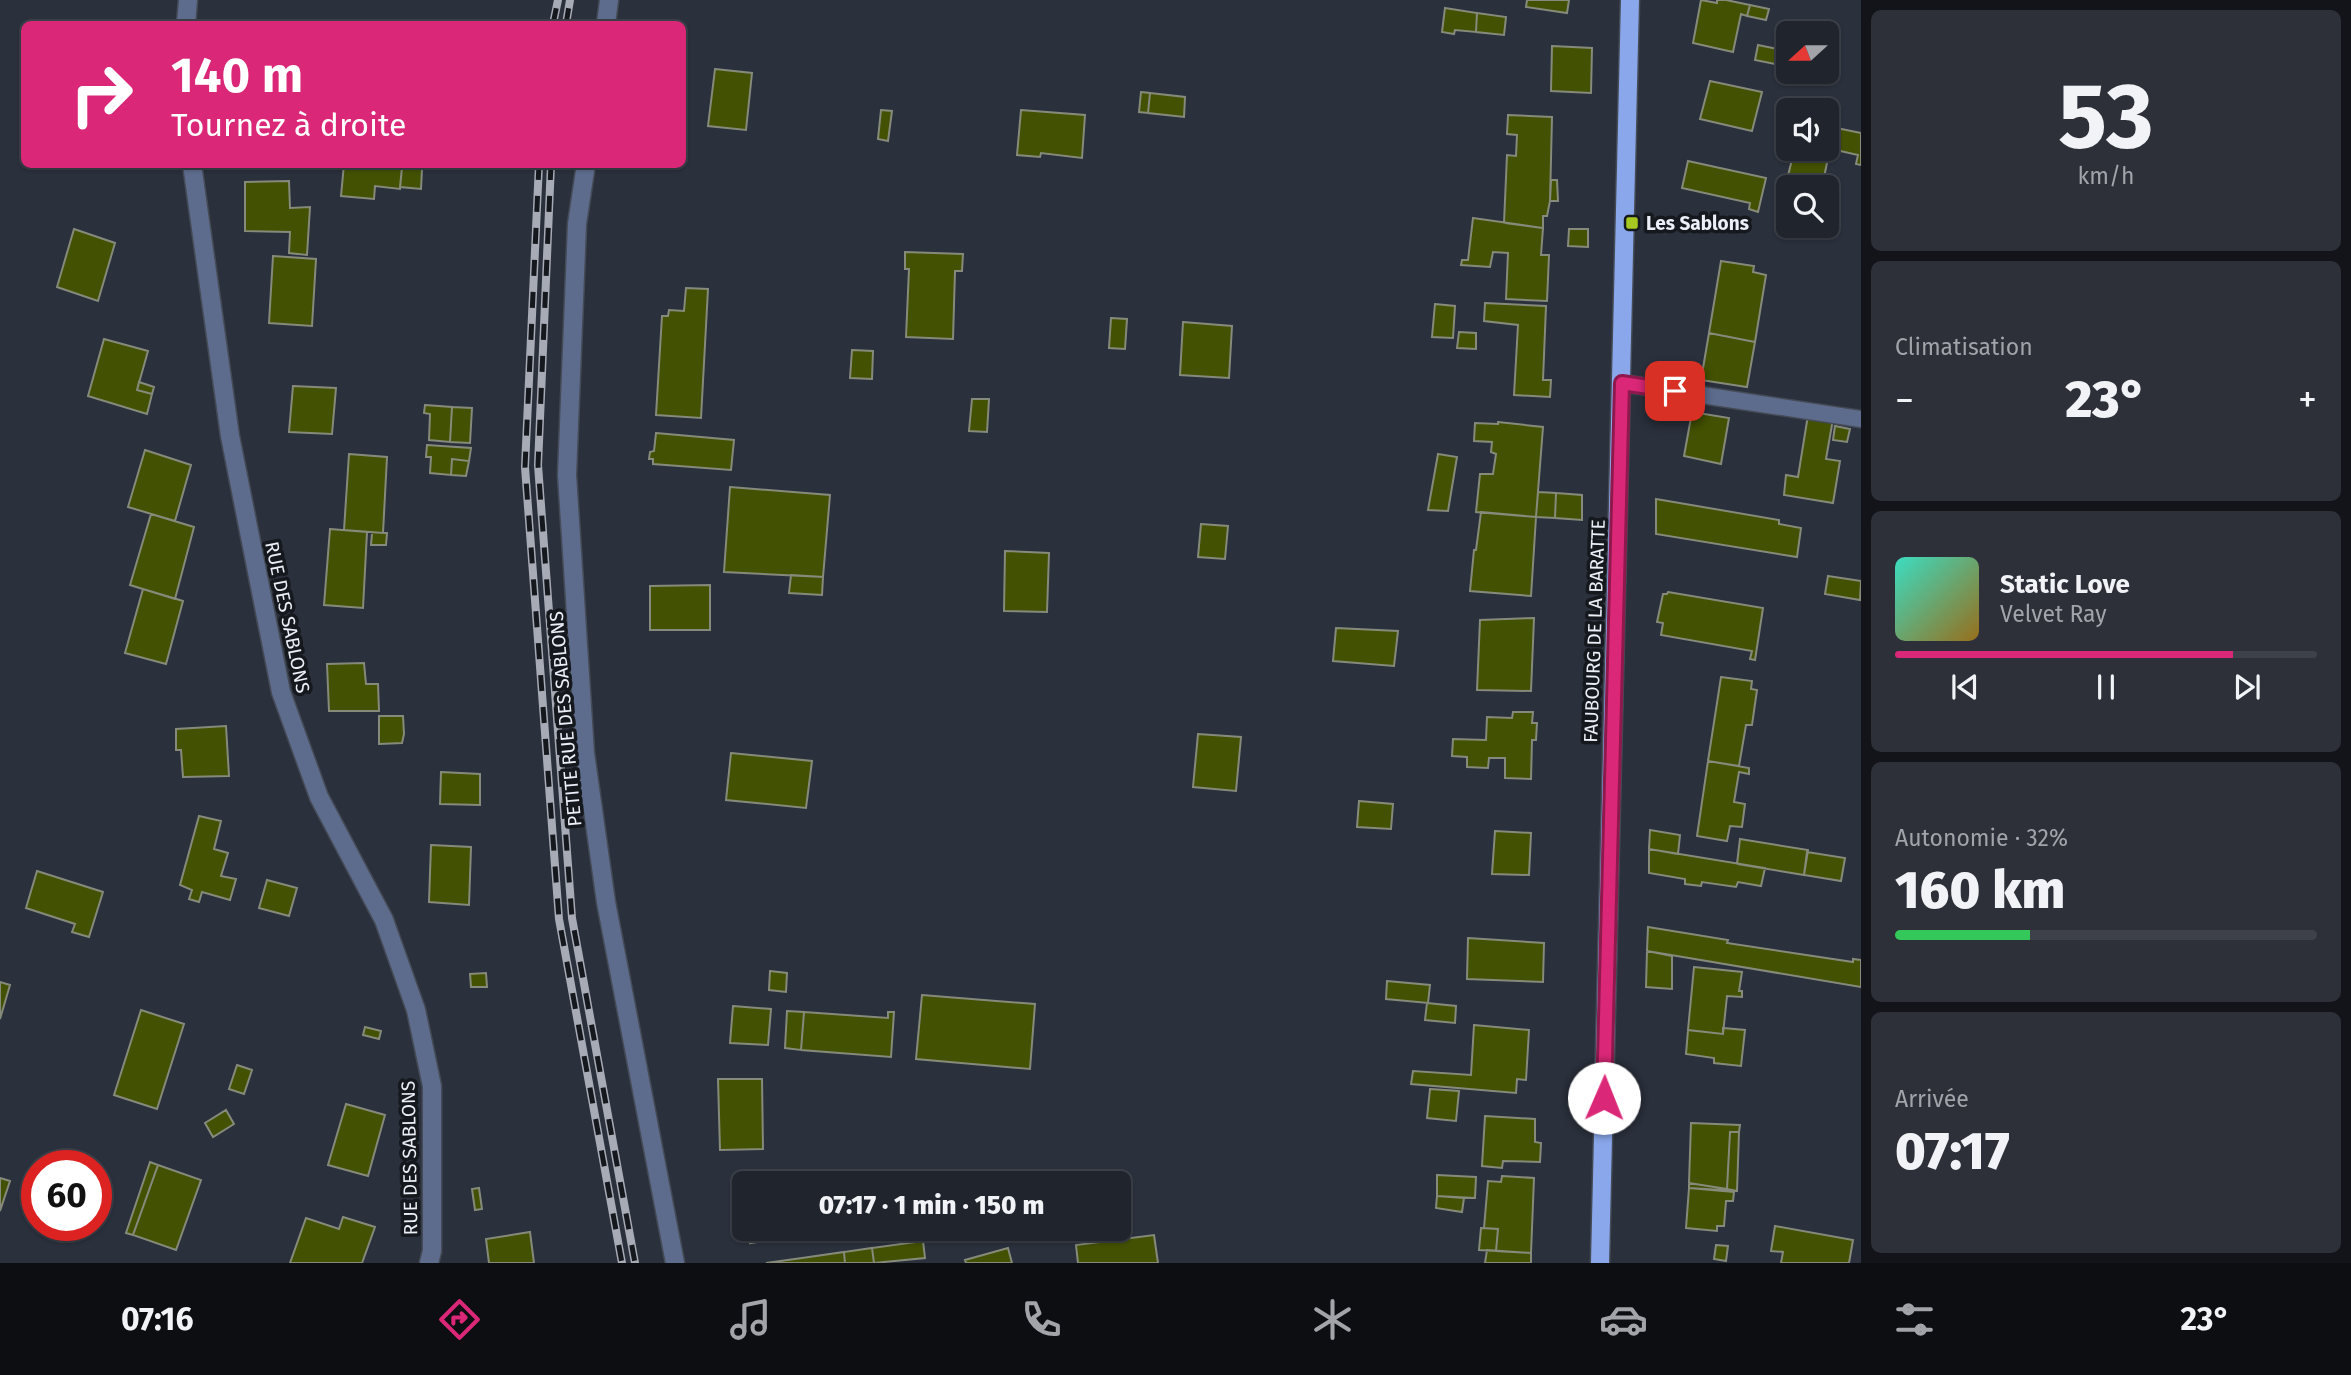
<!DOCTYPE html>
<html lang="fr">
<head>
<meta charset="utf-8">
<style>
  :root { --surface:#20242d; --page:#2d3039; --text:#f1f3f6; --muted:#a2a4aa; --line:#3d4149; --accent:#db2777 }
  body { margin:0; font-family:"Fira Sans",sans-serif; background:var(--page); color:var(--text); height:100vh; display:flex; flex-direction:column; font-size:26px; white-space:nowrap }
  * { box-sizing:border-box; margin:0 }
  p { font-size:23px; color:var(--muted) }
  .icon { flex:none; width:38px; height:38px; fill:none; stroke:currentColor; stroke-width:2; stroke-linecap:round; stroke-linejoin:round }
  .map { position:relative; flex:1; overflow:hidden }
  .side { display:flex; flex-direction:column; gap:10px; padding:10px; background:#121419; width:490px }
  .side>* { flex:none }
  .guide { position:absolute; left:21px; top:21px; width:665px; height:147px; border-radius:10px; box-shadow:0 2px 5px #0004,0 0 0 2px var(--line); background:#db2777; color:#fff; overflow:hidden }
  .needle { width:46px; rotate:249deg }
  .controls { position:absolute; left:1776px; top:21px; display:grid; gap:14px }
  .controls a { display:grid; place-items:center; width:63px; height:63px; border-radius:10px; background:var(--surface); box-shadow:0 2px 5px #0004,0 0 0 2px var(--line); font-size:35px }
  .speed { position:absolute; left:21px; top:1150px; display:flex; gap:14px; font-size:35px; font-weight:700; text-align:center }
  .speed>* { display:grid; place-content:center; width:91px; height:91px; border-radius:50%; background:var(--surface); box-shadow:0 2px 5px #0004,0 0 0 2px var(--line); line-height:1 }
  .speed .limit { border:10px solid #d22; background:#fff; color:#111 }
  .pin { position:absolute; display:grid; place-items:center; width:60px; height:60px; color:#fff; margin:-30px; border-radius:14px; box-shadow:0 4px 10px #0006 }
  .me { position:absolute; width:77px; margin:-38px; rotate:1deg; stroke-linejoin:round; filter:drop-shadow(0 0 5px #0008) }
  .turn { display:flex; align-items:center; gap:24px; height:147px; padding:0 35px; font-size:32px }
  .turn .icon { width:91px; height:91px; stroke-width:2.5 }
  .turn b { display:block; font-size:49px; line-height:60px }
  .big { font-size:52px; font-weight:800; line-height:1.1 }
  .side .widget { flex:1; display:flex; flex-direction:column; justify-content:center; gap:10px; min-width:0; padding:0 24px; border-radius:10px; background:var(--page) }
  .side .dial { align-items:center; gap:0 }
  .dial b { font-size:91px; line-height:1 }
  .song { display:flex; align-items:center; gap:21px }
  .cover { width:84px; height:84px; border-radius:10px; background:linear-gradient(135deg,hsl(170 70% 55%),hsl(40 70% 35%)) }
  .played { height:7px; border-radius:4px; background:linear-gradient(90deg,var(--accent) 80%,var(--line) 80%) }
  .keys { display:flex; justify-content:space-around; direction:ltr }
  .heat { display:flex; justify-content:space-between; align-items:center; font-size:38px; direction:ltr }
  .charge { height:10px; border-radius:5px; background:linear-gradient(90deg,#34c759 32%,var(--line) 0) }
  .trip { position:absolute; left:732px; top:1171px; width:399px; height:70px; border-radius:10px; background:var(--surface); box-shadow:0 2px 5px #0004,0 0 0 2px var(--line); font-weight:800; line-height:70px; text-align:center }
  .dock { display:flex; height:112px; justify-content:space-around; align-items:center; background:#0d0e12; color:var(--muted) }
  .dock .icon { width:49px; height:49px }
  .dock .on { color:var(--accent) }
  .dock b { font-size:32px; color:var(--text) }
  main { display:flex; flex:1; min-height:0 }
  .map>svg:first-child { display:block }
  .building { fill:#425102; stroke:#858a7a; stroke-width:2 }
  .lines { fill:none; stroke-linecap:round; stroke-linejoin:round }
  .service-casing { stroke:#454b56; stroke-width:19 }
  .minor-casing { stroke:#454b56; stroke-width:21 }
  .primary-casing { stroke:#454b56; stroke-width:21 }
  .service { stroke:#5d6c8d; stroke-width:16 }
  .minor { stroke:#5d6c8d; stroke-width:18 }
  .primary { stroke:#89a7ea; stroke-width:18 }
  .rail-casing { stroke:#a7abb6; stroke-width:8 }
  .rail { stroke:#15181d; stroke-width:5; stroke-dasharray:16; stroke-linecap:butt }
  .route-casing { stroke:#8e194d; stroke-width:18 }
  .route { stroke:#db2777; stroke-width:12 }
  .poi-dot { fill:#a6c821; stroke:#15181d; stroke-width:2.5 }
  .labels { text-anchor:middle; stroke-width:7; stroke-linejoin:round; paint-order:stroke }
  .poi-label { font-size:19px; font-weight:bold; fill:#ebeff8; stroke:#15181d; text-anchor:start }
  .street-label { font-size:19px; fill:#ebeff8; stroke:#15181d }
</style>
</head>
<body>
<main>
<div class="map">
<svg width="1861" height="1263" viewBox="0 0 1861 1263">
  <rect width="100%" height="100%" fill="#2a303c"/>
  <path class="building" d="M 1527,0 L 1569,0 L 1567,13 L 1526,7 Z
    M 1701,0 L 1717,3 L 1717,0 L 1726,0 L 1750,5 L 1747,16 L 1741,14 L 1733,52 L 1693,43 Z
    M 1750,5 L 1769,9 L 1766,20 L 1747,16 Z
    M 1445,8 L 1477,13 L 1476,32 L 1455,30 L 1454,34 L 1442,32 Z
    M 1477,13 L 1506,17 L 1504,35 L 1476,32 Z
    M 1758,45 L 1783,50 L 1780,65 L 1755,60 Z
    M 1552,46 L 1592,48 L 1591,93 L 1551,91 Z
    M 715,69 L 752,73 L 746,130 L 708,126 Z
    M 1710,81 L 1762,92 L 1752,131 L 1700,119 Z
    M 1141,92 L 1150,93 L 1148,113 L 1139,112 Z
    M 1150,93 L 1185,97 L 1184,117 L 1148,113 Z
    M 881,110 L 892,111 L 888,141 L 878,139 Z
    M 1021,110 L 1085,115 L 1082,158 L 1041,153 L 1040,157 L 1017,155 Z
    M 1508,115 L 1552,117 L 1550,201 L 1547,216 L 1543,216 L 1543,228 L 1504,223 L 1507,155 L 1516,156 L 1517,135 L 1507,134 Z
    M 1827,126 L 1861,133 L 1861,165 L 1856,164 L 1858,155 L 1827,148 Z
    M 1794,151 L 1828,158 L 1822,187 L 1787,180 Z
    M 1688,161 L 1766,178 L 1758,212 L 1749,209 L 1750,203 L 1682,188 Z
    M 344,164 L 402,167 L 400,189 L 375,186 L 374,199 L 341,196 Z
    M 402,167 L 422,169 L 421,189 L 400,187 Z
    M 1551,180 L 1557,180 L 1558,201 L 1550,201 Z
    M 289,181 L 290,208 L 310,207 L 307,255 L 289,253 L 290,232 L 245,231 L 245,182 Z
    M 1473,218 L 1543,228 L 1541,255 L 1549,255 L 1547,301 L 1506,299 L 1508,253 L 1493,252 L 1490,267 L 1461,265 L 1462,260 L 1468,260 Z
    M 74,229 L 115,243 L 98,301 L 57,287 Z
    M 1569,229 L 1588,229 L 1588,247 L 1568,246 Z
    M 905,252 L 963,254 L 962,271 L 955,271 L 953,339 L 906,337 L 909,269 L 905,269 Z
    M 273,256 L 316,259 L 312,326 L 269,323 Z
    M 1721,261 L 1754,266 L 1753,272 L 1766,275 L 1755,342 L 1709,333 Z
    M 686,288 L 708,289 L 701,418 L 656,415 L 662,316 L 668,316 L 669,310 L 684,311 Z
    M 1485,303 L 1546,306 L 1543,380 L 1551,380 L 1550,397 L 1514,395 L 1518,325 L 1484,321 Z
    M 1435,304 L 1455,306 L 1453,338 L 1432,337 Z
    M 1111,318 L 1127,319 L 1125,349 L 1109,348 Z
    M 1183,322 L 1232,326 L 1229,378 L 1180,375 Z
    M 1459,332 L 1476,333 L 1476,349 L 1457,348 Z
    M 1709,333 L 1755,342 L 1747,387 L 1701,380 Z
    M 104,339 L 148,351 L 137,390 L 152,394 L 147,414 L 88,396 Z
    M 852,350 L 873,351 L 872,379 L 850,378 Z
    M 139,382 L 154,387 L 152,394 L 137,390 Z
    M 293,386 L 336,388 L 332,434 L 289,432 Z
    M 972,399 L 989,399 L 987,432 L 969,431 Z
    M 425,405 L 452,407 L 450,442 L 429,440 L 430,414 L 424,413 Z
    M 452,407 L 472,408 L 470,443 L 450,442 Z
    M 1692,412 L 1729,418 L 1721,464 L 1684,456 Z
    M 1808,415 L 1833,419 L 1826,459 L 1840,461 L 1833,503 L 1784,495 L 1786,475 L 1798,477 Z
    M 1498,422 L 1543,427 L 1536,517 L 1476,512 L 1480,474 L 1493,474 L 1496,454 L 1491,452 L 1492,442 L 1474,441 L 1475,423 L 1498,424 Z
    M 1835,426 L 1850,429 L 1847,442 L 1833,440 Z
    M 656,433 L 734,440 L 731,470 L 653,464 L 653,459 L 649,459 L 650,452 L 654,451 Z
    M 427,445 L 471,448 L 469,461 L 452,459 L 451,475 L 430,473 L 431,457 L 426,457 Z
    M 145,450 L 191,465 L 175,521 L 128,507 Z
    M 349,454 L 387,457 L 383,533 L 344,530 Z
    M 1438,454 L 1457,457 L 1448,511 L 1428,510 Z
    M 452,459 L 469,461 L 466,476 L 451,475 Z
    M 730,487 L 830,495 L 823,577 L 724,572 Z
    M 1538,492 L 1556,493 L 1555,518 L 1536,517 Z
    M 1556,493 L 1582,495 L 1582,520 L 1555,518 Z
    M 1656,499 L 1779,520 L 1779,524 L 1801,528 L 1797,557 L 1656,534 Z
    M 1481,512 L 1536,517 L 1531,596 L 1470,591 L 1474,550 L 1476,550 Z
    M 151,514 L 194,527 L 175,599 L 130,585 Z
    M 1201,524 L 1228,526 L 1225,559 L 1198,557 Z
    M 330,529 L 367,532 L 363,608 L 324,605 Z
    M 372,533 L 387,533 L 386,545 L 371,545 Z
    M 1005,551 L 1049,553 L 1047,612 L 1004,611 Z
    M 791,575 L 823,577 L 822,595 L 789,593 Z
    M 1828,576 L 1861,581 L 1860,600 L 1825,594 Z
    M 710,585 L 710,630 L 650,630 L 650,586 Z
    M 143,589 L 183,601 L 166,664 L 125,653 Z
    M 1668,592 L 1763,608 L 1755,660 L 1750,659 L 1752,651 L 1661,635 L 1663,623 L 1657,622 L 1663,594 L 1667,594 Z
    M 1534,618 L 1531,691 L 1477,690 L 1480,620 Z
    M 1336,628 L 1398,631 L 1394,666 L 1333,661 Z
    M 364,663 L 366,684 L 378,684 L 379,711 L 329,711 L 327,664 Z
    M 1721,677 L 1752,681 L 1751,689 L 1757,690 L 1752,725 L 1746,725 L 1739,766 L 1708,761 Z
    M 1513,712 L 1533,712 L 1532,723 L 1537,723 L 1536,740 L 1532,740 L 1531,779 L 1505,778 L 1505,758 L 1489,758 L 1488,768 L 1467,767 L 1467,757 L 1452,756 L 1453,739 L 1486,740 L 1487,717 L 1512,718 Z
    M 379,716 L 403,716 L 404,734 L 402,743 L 379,744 Z
    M 226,726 L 229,776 L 183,777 L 181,750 L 176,750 L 176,729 Z
    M 1198,734 L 1241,737 L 1236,791 L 1193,787 Z
    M 731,753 L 812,761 L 806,808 L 726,800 Z
    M 1708,761 L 1749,768 L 1749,774 L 1739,772 L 1734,802 L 1745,804 L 1742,827 L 1730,826 L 1727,841 L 1697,836 Z
    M 441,772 L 480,774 L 480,805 L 440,804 Z
    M 1359,801 L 1393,804 L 1391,829 L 1357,827 Z
    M 199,816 L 221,821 L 214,849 L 228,853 L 221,876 L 236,879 L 230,900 L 202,892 L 199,902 L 189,899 L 192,890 L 180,885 Z
    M 1650,830 L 1680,835 L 1678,854 L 1649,849 Z
    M 1495,831 L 1531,833 L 1529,875 L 1492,874 Z
    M 1740,839 L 1808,850 L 1804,875 L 1737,864 Z
    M 431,845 L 471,847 L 469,905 L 429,902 Z
    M 1649,849 L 1765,868 L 1761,886 L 1738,882 L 1736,887 L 1702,882 L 1701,886 L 1685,884 L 1685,879 L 1649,873 Z
    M 1807,852 L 1845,858 L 1841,881 L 1804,875 Z
    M 37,871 L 103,892 L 89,937 L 72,932 L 75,924 L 26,908 Z
    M 267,880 L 297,888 L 289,916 L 259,908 Z
    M 1648,927 L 1728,940 L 1727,943 L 1853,962 L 1853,959 L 1861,960 L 1861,987 L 1647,951 Z
    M 1468,938 L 1544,943 L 1543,982 L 1467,979 Z
    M 1647,951 L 1672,956 L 1672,989 L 1646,987 Z
    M 1694,967 L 1742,972 L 1739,991 L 1742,991 L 1742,997 L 1727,996 L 1723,1034 L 1688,1030 Z
    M 770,971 L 787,973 L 786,992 L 769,990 Z
    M 486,973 L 487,987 L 471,987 L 470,974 Z
    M 1387,981 L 1430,985 L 1428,1003 L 1386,999 Z
    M 0,982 L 10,985 L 0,1019 Z
    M 922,995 L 1035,1004 L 1030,1069 L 916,1059 Z
    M 1427,1003 L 1456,1006 L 1455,1023 L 1425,1020 Z
    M 733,1006 L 771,1009 L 768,1045 L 730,1043 Z
    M 141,1010 L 184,1024 L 157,1109 L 114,1095 Z
    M 787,1011 L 804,1012 L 801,1050 L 785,1048 Z
    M 804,1012 L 888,1018 L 888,1012 L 894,1012 L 891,1057 L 801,1050 Z
    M 1474,1025 L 1529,1030 L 1526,1080 L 1517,1079 L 1516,1093 L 1411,1084 L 1413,1071 L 1471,1075 Z
    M 365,1027 L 381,1031 L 379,1039 L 363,1035 Z
    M 1723,1028 L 1745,1030 L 1741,1066 L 1714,1063 L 1714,1058 L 1686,1054 L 1688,1030 L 1723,1034 Z
    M 237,1065 L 252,1070 L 244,1094 L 229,1089 Z
    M 718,1079 L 762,1079 L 763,1149 L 720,1150 Z
    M 1430,1089 L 1459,1091 L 1456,1121 L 1427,1118 Z
    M 346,1104 L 385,1115 L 368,1176 L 328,1165 Z
    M 226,1110 L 234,1124 L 213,1137 L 205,1123 Z
    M 1485,1116 L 1535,1119 L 1535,1142 L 1541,1143 L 1540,1162 L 1503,1161 L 1502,1168 L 1482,1166 Z
    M 1691,1123 L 1740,1125 L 1739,1132 L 1730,1132 L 1727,1189 L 1689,1183 Z
    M 1730,1132 L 1739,1132 L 1737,1191 L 1727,1189 Z
    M 150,1162 L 158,1165 L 133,1235 L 126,1233 Z
    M 158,1165 L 201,1180 L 176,1250 L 133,1235 Z
    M 1437,1175 L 1476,1177 L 1475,1198 L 1437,1196 Z
    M 1502,1176 L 1534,1178 L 1531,1253 L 1496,1251 L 1498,1229 L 1484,1228 L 1488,1181 L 1501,1182 Z
    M 0,1178 L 10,1181 L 0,1211 Z
    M 1689,1183 L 1727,1189 L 1737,1191 L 1689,1188 Z
    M 479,1188 L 482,1209 L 475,1210 L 472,1189 Z
    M 1689,1188 L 1734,1192 L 1733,1201 L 1726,1201 L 1724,1226 L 1717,1226 L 1717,1231 L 1686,1228 Z
    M 1437,1196 L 1464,1198 L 1462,1212 L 1436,1208 Z
    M 343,1217 L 375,1227 L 362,1263 L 290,1263 L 306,1218 L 339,1229 Z
    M 1775,1226 L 1853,1240 L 1849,1263 L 1781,1263 L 1783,1252 L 1771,1251 Z
    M 748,1228 L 782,1228 L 784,1238 L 750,1243 Z
    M 1481,1228 L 1498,1229 L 1496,1251 L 1479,1250 Z
    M 530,1232 L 534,1263 L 489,1263 L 486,1239 Z
    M 1154,1235 L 1158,1263 L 1078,1263 L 1076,1245 Z
    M 923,1241 L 925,1258 L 874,1263 L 872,1248 Z
    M 1716,1245 L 1728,1246 L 1726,1261 L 1714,1259 Z
    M 872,1248 L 874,1263 L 845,1263 L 844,1252 Z
    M 1008,1248 L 1012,1263 L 966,1263 L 965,1260 Z
    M 1487,1250 L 1531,1253 L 1531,1263 L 1485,1263 Z
    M 844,1252 L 845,1263 L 766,1263 L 802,1258 Z"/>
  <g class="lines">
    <g class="service-casing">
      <path id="service" d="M 1622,383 L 1861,419"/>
    </g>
    <g class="minor-casing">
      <path id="minor" d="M 186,24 L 188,0
        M 606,24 L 609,0
        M 192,164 L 230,436 L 281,692 L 319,797 L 384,920 L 416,1010 L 432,1086 L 432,1251 L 429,1263
        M 586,164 L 577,224 L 567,475 L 585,753 L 606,902 L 675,1263"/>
    </g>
    <g class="primary-casing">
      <path id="primary" d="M 1600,1263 L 1630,0"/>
    </g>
    <use href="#service" class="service"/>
    <use href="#minor" class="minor"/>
    <use href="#primary" class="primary"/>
    <g class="rail-casing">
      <path id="rail" d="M 553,24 L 558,0
        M 566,24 L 570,0
        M 539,164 L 525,467 L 559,919 L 622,1263
        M 551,164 L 538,465 L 572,918 L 635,1263"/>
    </g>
    <use href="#rail" class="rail"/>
  </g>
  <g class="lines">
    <g class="route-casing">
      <path id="route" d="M 1604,1098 L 1622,383 L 1675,391"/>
    </g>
    <use href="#route" class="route"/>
  </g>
  <rect class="poi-dot" x="1625" y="216" width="14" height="14" rx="3.5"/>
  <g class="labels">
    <g class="poi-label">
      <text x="1646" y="230">Les Sablons</text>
    </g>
    <g class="street-label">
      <text transform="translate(288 617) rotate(78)" y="7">RUE DES SABLONS</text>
      <text transform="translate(1594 631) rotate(-88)" y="7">FAUBOURG DE LA BARATTE</text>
      <text transform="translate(565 719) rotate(-95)" y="7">PETITE RUE DES SABLONS</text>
      <text transform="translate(409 1158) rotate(-91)" y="7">RUE DES SABLONS</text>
    </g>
  </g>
</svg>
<div class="controls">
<a><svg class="needle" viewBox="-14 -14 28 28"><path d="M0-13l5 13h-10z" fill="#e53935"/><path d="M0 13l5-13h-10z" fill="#a2a4aa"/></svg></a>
<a><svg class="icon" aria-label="sound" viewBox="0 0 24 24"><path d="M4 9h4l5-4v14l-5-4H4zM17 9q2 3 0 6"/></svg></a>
<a><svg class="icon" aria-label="search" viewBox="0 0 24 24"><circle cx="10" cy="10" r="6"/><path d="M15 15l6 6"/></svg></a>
</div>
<div class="speed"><div class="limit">60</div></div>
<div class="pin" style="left:1675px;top:391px;background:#d93025"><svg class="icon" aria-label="arrive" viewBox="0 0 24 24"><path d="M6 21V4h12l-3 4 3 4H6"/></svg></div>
<svg class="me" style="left:1604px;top:1098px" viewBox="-20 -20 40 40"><circle r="19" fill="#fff"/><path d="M0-13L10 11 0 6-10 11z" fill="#db2777"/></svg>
<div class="trip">07:17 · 1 min · 150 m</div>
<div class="guide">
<div class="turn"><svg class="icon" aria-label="right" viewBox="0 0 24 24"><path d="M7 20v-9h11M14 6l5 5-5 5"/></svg><div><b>140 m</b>Tournez à droite</div></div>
</div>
</div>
<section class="side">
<div class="widget dial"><b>53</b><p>km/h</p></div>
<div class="widget"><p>Climatisation</p>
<div class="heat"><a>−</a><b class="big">23°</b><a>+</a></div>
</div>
<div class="widget">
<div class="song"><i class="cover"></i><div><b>Static Love</b><p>Velvet Ray</p></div></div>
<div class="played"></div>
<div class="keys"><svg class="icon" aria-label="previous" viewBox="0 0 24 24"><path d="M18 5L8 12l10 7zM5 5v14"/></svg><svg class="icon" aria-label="pause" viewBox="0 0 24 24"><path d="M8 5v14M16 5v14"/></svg><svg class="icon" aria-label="next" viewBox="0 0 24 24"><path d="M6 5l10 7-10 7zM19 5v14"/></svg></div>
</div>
<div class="widget"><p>Autonomie · 32%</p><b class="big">160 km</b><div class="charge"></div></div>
<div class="widget"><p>Arrivée</p><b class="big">07:17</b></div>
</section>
</main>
<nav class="dock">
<b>07:16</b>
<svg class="icon on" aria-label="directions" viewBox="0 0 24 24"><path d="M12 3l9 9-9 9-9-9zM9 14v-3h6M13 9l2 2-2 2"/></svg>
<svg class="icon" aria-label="music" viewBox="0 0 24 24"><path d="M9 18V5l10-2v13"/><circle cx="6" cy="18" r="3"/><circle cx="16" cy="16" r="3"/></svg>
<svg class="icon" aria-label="phone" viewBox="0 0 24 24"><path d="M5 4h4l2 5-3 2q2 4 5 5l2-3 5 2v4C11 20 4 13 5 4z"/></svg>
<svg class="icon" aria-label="climate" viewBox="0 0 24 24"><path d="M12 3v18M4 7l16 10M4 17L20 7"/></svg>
<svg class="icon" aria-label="car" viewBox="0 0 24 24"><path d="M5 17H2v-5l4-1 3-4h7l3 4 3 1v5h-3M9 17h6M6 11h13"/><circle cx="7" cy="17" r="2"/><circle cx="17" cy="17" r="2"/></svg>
<svg class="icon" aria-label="filters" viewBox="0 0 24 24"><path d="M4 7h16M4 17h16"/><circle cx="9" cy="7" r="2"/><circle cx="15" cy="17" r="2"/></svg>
<b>23°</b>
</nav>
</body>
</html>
